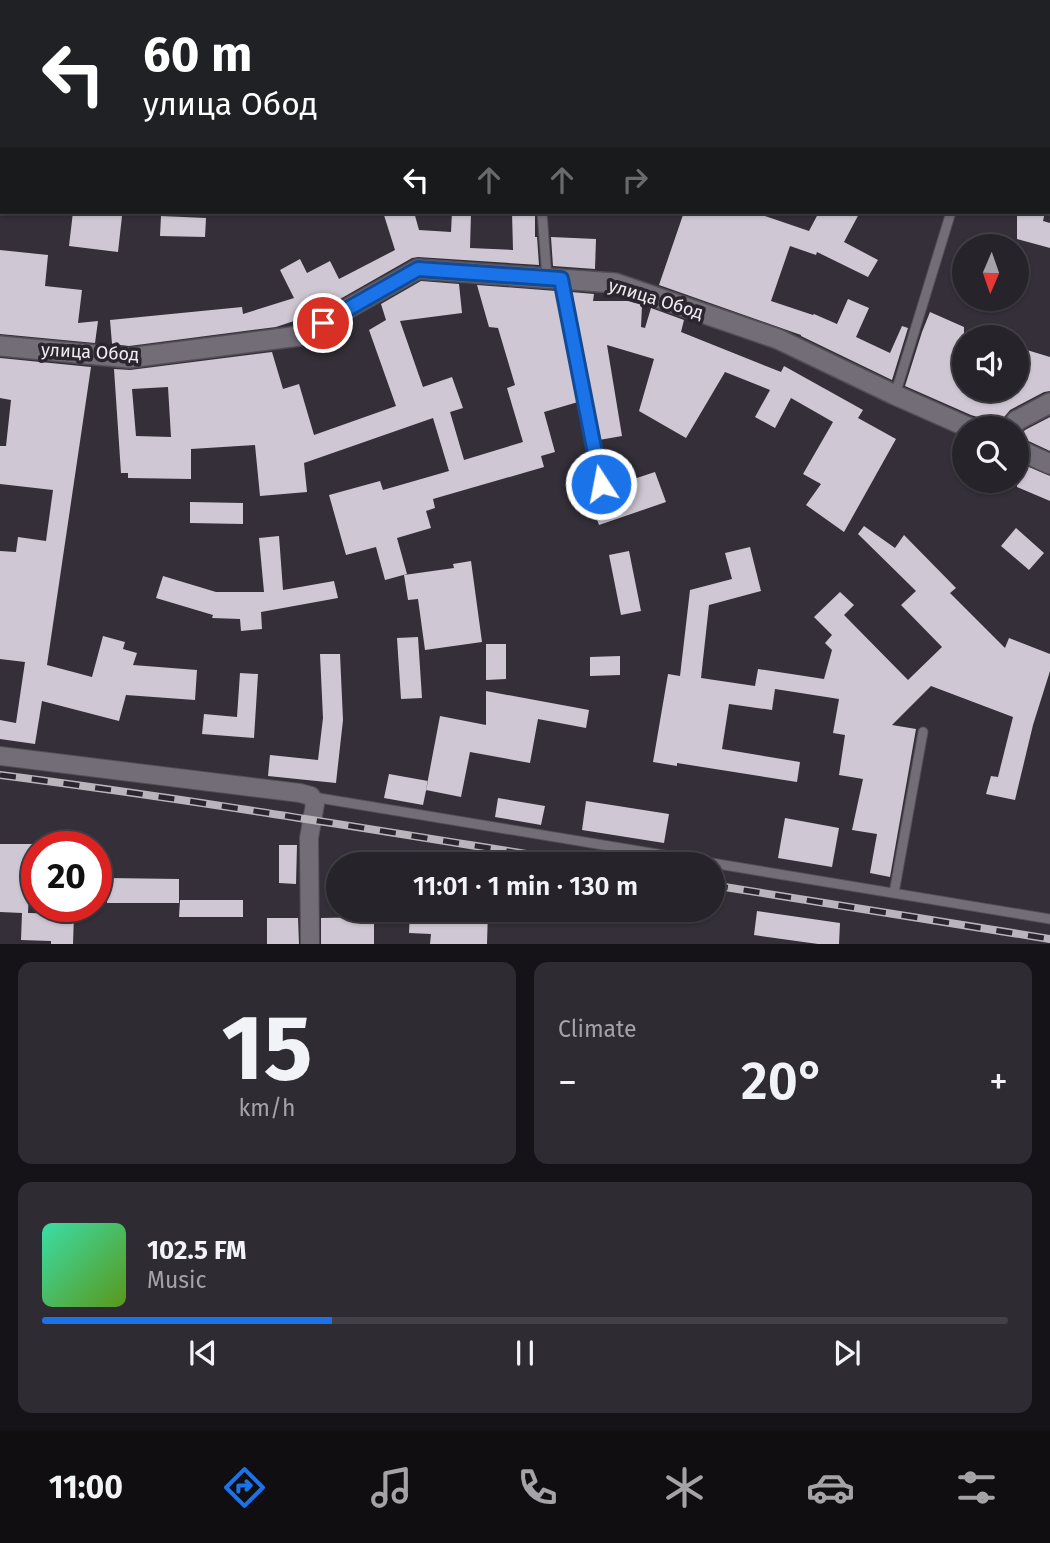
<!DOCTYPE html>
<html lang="en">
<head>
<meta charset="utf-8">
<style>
  :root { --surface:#27232a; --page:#2f2b32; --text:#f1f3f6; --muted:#a4a4a8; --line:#434047; --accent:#1a73e8 }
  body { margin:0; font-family:"Fira Sans",sans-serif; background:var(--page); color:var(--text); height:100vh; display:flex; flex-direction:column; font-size:26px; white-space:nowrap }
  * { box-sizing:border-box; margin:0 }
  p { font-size:23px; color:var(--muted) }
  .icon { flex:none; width:38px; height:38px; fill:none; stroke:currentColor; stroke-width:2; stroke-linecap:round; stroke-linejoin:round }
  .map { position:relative; height:944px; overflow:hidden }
  .panel { display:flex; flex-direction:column; gap:18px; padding:18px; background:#151317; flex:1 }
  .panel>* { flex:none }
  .banner { position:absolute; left:0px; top:0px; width:1050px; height:214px; box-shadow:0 2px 5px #0004,0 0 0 2px var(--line); background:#202124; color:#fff; overflow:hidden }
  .needle { width:46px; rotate:182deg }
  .buttons { position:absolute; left:952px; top:234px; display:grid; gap:14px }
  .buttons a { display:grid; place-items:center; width:77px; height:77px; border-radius:50%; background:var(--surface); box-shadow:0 2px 5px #0004,0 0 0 2px var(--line); font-size:35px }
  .speed { position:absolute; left:21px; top:831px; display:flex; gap:14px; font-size:35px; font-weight:700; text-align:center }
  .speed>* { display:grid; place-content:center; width:91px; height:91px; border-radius:50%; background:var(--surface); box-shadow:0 2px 5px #0004,0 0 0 2px var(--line); line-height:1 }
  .speed .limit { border:10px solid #d22; background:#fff; color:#111 }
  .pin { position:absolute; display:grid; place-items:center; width:60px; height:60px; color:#fff; margin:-30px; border:4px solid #fff; border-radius:50%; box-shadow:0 2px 7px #0007 }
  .me { position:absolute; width:77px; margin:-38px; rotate:349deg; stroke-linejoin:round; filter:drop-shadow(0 0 5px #0008) }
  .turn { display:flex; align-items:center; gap:24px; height:147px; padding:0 28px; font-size:32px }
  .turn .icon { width:91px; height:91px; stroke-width:2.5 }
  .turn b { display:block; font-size:49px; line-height:60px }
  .lanes { display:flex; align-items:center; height:66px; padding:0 28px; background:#0003; justify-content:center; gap:35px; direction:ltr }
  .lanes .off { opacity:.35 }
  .big { font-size:52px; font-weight:600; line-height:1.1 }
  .panel .widget { flex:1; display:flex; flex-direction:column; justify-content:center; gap:10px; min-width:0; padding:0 24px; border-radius:14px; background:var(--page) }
  .panel .dial { align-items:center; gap:0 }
  .dial b { font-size:91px; line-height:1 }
  .song { display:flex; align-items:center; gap:21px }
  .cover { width:84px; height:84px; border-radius:10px; background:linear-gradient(135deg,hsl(160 70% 55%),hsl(90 70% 35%)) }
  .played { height:7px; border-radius:4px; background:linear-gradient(90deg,var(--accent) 30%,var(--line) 30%) }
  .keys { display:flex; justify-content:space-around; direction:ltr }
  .heat { display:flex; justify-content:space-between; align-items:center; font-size:38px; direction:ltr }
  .panel .tiles { flex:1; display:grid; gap:18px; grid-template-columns:1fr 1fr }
  .widget:last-child { grid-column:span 2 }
  .trip { position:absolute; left:326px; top:852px; width:399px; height:70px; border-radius:35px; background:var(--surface); box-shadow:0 2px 5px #0004,0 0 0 2px var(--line); font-weight:600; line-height:70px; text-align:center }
  .dock { display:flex; height:112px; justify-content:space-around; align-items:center; background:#100e11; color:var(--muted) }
  .dock .icon { width:49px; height:49px }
  .dock .selected { color:var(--accent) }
  .dock b { font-size:32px; color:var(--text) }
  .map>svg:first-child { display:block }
  .building { fill:#cfc8d4; fill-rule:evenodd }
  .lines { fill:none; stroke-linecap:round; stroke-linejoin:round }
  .service-casing { stroke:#524e56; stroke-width:11 }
  .minor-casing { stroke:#524e56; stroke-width:20 }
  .tertiary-casing { stroke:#524e56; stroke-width:22 }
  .service { stroke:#736d78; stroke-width:9 }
  .minor { stroke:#736d78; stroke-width:18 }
  .tertiary { stroke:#736d78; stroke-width:19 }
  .rail-casing { stroke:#bab5bc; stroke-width:8 }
  .rail { stroke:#2a252e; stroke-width:5; stroke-dasharray:16; stroke-linecap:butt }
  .route-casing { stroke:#114b97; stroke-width:18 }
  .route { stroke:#1a73e8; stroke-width:12 }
  .labels { text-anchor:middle; stroke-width:7; stroke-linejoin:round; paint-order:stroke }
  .street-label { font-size:18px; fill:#efebf1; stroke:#2a252e }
</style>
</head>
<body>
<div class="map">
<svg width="1050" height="945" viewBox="0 0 1050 945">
  <rect width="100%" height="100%" fill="#342f38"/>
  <path class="building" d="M 73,212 L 122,216 L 118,252 L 69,246 Z
    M 383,212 L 414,212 L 419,230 L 451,232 L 452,212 L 471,213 L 470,248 L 513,250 L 512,212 L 535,212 L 535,237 L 537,237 L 539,265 L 418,257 L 412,258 L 312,315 L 276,327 L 129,346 L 112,344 L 110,320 L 242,307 L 243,314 L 294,298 L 280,270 L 300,259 L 307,273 L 330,261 L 339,279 L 395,250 Z
    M 684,212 L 753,212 L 809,231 L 819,212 L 860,212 L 844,242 L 878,260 L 868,277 L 817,252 L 816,255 L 790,246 L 771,301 L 813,315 L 814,314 L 837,324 L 848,299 L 869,308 L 856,337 L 890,353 L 902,326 L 908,328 L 892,380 L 801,336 L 801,335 L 659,285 Z
    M 1024,212 L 1045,212 L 1043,221 L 1050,223 L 1050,248 L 1017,239 L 1017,214 L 1023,216 Z
    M 161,216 L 206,218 L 205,237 L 160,236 Z
    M 551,237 L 596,239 L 595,269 L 553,266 Z
    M 0,250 L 48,255 L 45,286 L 82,290 L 78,323 L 98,321 L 95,343 L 0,334 Z
    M 421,281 L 459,284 L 462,313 L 400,321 L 423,387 L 452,377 L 463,408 L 450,412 L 464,460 L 523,442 L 507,388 L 515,385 L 498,328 L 489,327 L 477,285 L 556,291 L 578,402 L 544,412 L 555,452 L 541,456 L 544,467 L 433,499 L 435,508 L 426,511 L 431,528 L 397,538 L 407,574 L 385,580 L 376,547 L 346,555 L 329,495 L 380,481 L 383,490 L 449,471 L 433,418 L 304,463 L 307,492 L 260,496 L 255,445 L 191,449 L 191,479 L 128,478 L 128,473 L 121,473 L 114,369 L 130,370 L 272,352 L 283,389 L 299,384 L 314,435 L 396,406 L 369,330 L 386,320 L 381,304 ZM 168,387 L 171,437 L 136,436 L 132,389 Z
    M 571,292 L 594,294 L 593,301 L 628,301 L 642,305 L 641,327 L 645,328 L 651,308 L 684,320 L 681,332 L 781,372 L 784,366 L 863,410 L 858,418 L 896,439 L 844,532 L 806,505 L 821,484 L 803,474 L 833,422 L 791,398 L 775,428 L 755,417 L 770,390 L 725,372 L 686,438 L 639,411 L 654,359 L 607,345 L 622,436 L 599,440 Z
    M 930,312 L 964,327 L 964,390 L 1017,390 L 1017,347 L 1050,357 L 1050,391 L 1044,392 L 1010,410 L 1005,416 L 1001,424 L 971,415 L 905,386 L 922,332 Z
    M 0,358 L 91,367 L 47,665 L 92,677 L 103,636 L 125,642 L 123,649 L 137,653 L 133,665 L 197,670 L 195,700 L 126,695 L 119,721 L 42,701 L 35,744 L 0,739 L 0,720 L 16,723 L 25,662 L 0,659 L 0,551 L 16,552 L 18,537 L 46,541 L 53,490 L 0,484 L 0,446 L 6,446 L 11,400 L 0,398 Z
    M 1050,417 L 1050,451 L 1020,437 L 1025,430 Z
    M 1017,462 L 1050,476 L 1050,501 L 1017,487 Z
    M 655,472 L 666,502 L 599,525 L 588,494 Z
    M 190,502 L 243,503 L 243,524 L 190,523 Z
    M 864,526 L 895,548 L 904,535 L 956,588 L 950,593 L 1005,648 L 1009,638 L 1050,654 L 1050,671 L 1033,725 L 1015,800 L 986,794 L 991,776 L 998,777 L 1013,717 L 931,686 L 892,725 L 916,729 L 890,877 L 870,873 L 877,834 L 852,830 L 863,779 L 839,775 L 845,735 L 833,733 L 839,699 L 775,689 L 772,710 L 729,704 L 722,749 L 800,762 L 797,782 L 677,763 L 677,766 L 653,762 L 668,674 L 680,676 L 690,590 L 732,579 L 725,553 L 750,547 L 761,591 L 709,605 L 701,678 L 755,686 L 758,669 L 824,679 L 832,650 L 825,643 L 832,635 L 814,617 L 840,592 L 854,605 L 844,615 L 908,680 L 942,647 L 901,605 L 916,591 L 858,534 Z
    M 1016,528 L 1044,553 L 1029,570 L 1001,546 Z
    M 279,536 L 283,590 L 334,581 L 338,598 L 261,612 L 262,629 L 241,631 L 240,619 L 212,618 L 213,615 L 156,598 L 163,576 L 216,592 L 264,592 L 259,538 Z
    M 629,551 L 641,611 L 621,615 L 609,555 Z
    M 471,561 L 482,642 L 425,650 L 418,599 L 408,600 L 404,575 L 454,568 L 453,564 Z
    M 418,637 L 422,698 L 401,699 L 397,638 Z
    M 486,644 L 506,644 L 506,679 L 486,680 Z
    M 320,654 L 340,654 L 343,720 L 336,783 L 268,776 L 270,755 L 318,760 L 323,718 Z
    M 620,656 L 620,675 L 590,676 L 590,657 Z
    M 240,673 L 258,674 L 254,738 L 202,734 L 204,714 L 237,717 Z
    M 486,691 L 589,710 L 586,728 L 538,719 L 530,763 L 470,752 L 461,797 L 426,790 L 440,716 L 486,725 Z
    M 389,774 L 428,781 L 423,805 L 384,798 Z
    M 498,798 L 545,806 L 541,825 L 495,817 Z
    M 586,801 L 669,814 L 664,843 L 582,830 Z
    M 785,818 L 839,828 L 832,867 L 778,858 Z
    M 0,844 L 37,844 L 37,867 L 30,867 L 28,913 L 74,914 L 73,944 L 51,944 L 51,941 L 21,940 L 22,913 L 0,912 Z
    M 279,845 L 297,845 L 296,884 L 279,883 Z
    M 107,878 L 179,879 L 179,903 L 107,903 Z
    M 180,900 L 243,900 L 243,917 L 179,917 Z
    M 432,910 L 488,910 L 487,944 L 430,944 L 431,934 L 409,933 L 410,911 L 432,912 Z
    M 757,911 L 840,923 L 839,944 L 818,944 L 754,935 Z
    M 374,917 L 374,944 L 321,944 L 321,918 Z
    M 267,918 L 298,918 L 299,944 L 267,944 Z"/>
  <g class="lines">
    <g class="service-casing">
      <path id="service" d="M 816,2 L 817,0
        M 542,212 L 547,278
        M 561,279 L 601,484
        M 895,395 L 951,212
        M 313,797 L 1050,919
        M 894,893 L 923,732"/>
    </g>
    <g class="minor-casing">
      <path id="minor" d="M 0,756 L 300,793 L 311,796 L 315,804 L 309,838 L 310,945"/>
    </g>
    <g class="tertiary-casing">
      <path id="tertiary" d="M 0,346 L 129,358 L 299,336 L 418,269 L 615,283 L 778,339 L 895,395 L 972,429
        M 1012,429 L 1016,421 L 1050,403
        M 1017,449 L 1050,464"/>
    </g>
    <use href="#service" class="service"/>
    <use href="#minor" class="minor"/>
    <use href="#tertiary" class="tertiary"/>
    <g class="rail-casing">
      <path id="rail" d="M 0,775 C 197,800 393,833 589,864
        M 712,885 L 1050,939"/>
    </g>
    <use href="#rail" class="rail"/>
  </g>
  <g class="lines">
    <g class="route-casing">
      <path id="route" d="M 323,323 L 418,269 L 561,279 L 601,484"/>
    </g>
    <use href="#route" class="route"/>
  </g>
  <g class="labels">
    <g class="street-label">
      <text transform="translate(656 299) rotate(17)" y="6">улица Обод</text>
      <text transform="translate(90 352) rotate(3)" y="6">улица Обод</text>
    </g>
  </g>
</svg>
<div class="buttons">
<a><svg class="needle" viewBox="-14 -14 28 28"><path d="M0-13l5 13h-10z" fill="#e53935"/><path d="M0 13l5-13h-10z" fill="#a4a4a8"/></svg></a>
<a><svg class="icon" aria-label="sound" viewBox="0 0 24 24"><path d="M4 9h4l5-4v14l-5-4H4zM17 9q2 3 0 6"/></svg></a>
<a><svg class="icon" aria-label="search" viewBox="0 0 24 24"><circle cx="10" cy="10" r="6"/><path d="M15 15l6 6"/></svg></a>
</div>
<div class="speed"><div class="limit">20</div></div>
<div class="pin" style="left:323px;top:323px;background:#d93025"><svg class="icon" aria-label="arrive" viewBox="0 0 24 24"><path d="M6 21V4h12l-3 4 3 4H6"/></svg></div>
<svg class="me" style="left:601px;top:484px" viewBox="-20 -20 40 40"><circle r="17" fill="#1a73e8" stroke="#fff" stroke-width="3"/><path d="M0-11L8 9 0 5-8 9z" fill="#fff"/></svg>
<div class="trip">11:01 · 1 min · 130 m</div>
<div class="banner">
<div class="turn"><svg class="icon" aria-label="left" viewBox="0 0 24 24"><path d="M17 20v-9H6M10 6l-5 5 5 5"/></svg><div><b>60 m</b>улица Обод</div></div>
<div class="lanes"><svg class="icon" aria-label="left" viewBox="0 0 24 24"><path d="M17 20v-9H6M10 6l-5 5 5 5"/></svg><svg class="icon off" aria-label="ahead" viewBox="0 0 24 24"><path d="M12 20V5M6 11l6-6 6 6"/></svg><svg class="icon off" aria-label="ahead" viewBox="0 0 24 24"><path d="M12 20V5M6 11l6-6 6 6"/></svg><svg class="icon off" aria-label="right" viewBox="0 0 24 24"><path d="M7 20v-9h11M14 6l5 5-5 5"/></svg></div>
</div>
</div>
<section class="panel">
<div class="tiles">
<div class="widget dial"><b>15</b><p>km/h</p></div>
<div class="widget"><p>Climate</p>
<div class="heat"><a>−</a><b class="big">20°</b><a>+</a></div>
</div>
<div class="widget">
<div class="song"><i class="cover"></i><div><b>102.5 FM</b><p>Music</p></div></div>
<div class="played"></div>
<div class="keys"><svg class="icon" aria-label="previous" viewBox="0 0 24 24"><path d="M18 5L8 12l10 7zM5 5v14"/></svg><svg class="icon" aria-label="pause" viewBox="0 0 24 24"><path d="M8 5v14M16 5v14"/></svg><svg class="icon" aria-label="next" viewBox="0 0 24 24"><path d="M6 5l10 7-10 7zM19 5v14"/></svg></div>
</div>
</div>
</section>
<nav class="dock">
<b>11:00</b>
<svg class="icon selected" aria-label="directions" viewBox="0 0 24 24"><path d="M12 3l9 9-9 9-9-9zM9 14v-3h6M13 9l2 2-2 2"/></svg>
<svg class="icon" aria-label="music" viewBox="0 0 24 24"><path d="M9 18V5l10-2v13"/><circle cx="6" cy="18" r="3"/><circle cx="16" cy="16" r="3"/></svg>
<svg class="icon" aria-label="phone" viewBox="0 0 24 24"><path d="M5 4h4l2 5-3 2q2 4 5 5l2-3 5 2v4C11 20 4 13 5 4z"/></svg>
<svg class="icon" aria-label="climate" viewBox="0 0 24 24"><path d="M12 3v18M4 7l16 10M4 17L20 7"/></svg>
<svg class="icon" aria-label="car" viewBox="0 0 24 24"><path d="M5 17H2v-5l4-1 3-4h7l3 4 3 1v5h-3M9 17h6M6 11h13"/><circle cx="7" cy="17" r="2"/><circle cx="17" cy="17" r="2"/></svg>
<svg class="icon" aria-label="filters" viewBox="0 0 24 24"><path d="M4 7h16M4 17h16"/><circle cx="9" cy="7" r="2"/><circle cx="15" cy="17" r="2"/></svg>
</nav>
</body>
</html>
